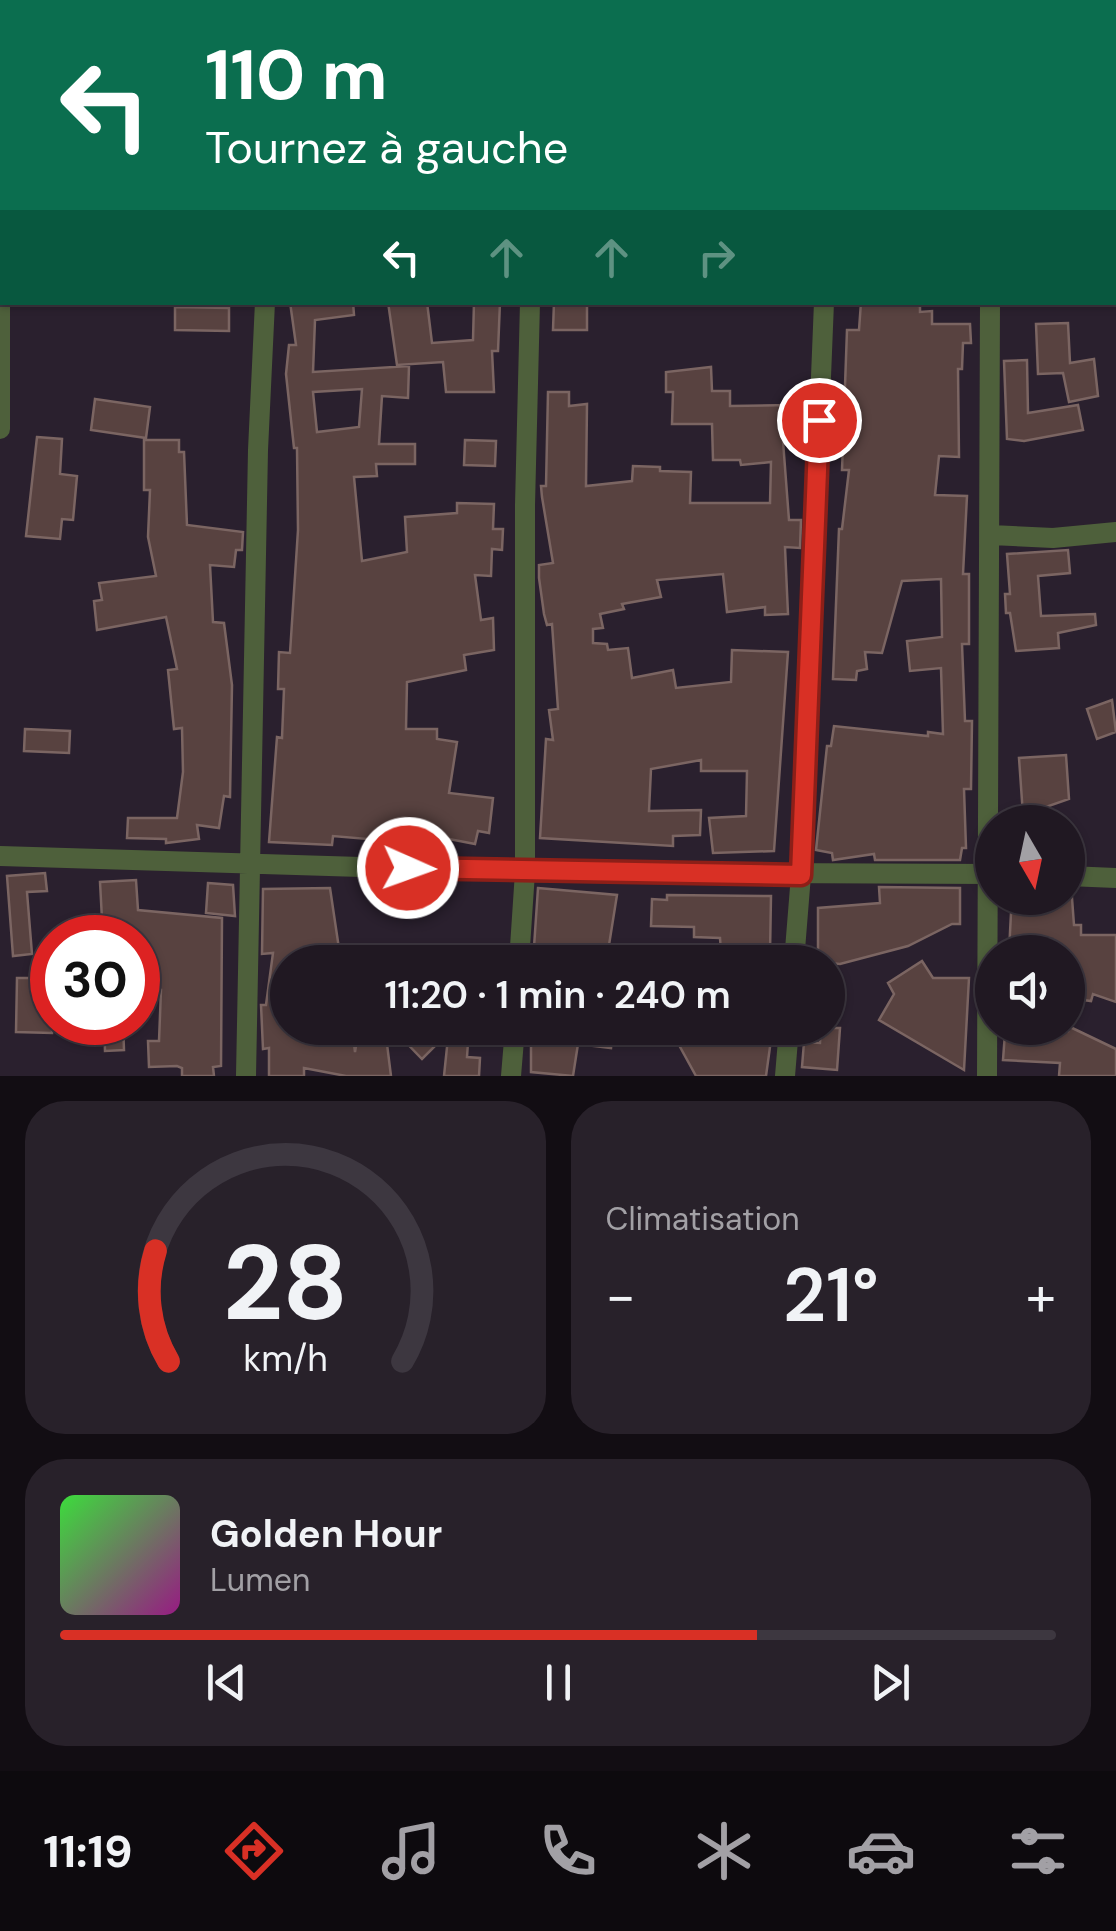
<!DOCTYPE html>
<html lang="fr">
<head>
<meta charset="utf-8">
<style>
  :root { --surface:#201822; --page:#28212a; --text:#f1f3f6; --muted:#a2a0a5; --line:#3d3740; --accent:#d93025 }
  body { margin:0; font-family:"DM Sans",sans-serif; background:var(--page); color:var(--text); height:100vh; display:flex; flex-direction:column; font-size:38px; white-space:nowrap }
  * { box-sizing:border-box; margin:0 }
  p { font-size:32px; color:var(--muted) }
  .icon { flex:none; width:55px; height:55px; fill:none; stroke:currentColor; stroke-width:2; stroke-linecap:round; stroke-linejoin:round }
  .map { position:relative; height:1076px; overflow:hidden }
  .drawer { display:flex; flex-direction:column; gap:25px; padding:25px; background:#120d13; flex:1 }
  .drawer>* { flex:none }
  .top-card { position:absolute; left:0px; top:0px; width:1118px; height:305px; box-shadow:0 2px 8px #0004,0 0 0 2px var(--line); background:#0b6e4f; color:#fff; overflow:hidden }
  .needle { width:65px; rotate:171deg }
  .controls { position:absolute; left:975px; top:805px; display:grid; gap:20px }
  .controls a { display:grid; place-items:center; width:110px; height:110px; border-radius:50%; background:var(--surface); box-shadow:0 2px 8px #0004,0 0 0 2px var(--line); font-size:50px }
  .speed { position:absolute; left:30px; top:915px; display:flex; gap:20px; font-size:50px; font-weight:700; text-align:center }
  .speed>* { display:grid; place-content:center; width:130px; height:130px; border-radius:50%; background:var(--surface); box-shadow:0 2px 8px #0004,0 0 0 2px var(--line); line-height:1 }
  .speed .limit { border:15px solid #d22; background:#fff; color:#111 }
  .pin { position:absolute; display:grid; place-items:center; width:85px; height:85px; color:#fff; margin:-42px; border:5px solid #fff; border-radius:50%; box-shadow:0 2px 10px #0007 }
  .me { position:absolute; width:110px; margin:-55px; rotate:92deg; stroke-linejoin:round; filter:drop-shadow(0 0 8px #0008) }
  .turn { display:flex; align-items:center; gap:35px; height:210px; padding:0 40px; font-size:45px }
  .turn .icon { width:130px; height:130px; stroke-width:2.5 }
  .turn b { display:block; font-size:70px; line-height:85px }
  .lanes { display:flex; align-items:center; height:95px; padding:0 40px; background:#0003; justify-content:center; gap:50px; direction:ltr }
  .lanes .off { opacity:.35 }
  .big { font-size:75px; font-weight:600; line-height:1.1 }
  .drawer .widget { flex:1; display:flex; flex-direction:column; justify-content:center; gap:15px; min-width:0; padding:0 35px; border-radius:40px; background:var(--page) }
  .drawer .dial { align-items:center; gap:0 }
  .dial svg { height:260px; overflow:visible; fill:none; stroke:var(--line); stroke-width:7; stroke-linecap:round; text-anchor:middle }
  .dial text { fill:var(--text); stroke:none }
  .song { display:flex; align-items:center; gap:30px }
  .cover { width:120px; height:120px; border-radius:15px; background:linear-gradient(135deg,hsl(120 70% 55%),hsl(310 70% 35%)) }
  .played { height:10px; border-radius:5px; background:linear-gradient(90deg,var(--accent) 70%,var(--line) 70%) }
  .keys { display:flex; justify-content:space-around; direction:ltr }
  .heat { display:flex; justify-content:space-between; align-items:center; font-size:55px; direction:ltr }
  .drawer .tiles { flex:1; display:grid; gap:25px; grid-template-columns:1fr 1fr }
  .widget:last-child { grid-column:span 2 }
  .trip { position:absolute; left:270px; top:945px; width:575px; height:100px; border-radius:50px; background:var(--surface); box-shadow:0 2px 8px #0004,0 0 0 2px var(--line); font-weight:600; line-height:100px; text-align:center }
  .tabs { display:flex; height:160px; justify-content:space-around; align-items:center; background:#0d0a0e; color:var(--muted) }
  .tabs .icon { width:70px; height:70px }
  .tabs .on { color:var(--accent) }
  .tabs b { font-size:45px; color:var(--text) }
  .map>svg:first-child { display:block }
  .building { fill:#584240; stroke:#7b6562; stroke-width:2.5; fill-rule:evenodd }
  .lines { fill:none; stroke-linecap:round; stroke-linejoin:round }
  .minor { stroke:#4e603b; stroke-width:20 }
  .tertiary { stroke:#4e603b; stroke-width:28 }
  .route-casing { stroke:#8d1f18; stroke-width:25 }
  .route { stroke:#d93025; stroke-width:18 }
</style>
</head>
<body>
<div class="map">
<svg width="1116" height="1076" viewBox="0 0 1116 1076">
  <rect width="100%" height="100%" fill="#2a202e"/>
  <path class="building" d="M 290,302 L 353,302 L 354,315 L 315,320 L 313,372 L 409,366 L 408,398 L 382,396 L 379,444 L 415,444 L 415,464 L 376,464 L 377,476 L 354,477 L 362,561 L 407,552 L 405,517 L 457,513 L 457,503 L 494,504 L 493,529 L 503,529 L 502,550 L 492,549 L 491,576 L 475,575 L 481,620 L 493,618 L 494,650 L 464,655 L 466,670 L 407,682 L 406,729 L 437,729 L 437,739 L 457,742 L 449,793 L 493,798 L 489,833 L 478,831 L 475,844 L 449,839 L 449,846 L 333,836 L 332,845 L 269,842 L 277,737 L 282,738 L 284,689 L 278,689 L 279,652 L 290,653 L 298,530 L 297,448 L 294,448 L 286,374 L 289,345 L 296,345 ZM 362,389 L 359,427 L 317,432 L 313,392 Z
    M 388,302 L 427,302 L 432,343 L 473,340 L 474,302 L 500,302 L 498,351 L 492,351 L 494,392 L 446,392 L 443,362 L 397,365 Z
    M 554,302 L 587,302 L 587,330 L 553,330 Z
    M 861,302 L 920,306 L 920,312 L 932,311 L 932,324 L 970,324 L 971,343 L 963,343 L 962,369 L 958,369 L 959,457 L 939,456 L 935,495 L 967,496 L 963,574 L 969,574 L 969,644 L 962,644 L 965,721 L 972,721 L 971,789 L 964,789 L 966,848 L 962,848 L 960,860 L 875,860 L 874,854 L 833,860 L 832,853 L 816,850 L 827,746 L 831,746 L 834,726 L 928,736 L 928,732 L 943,734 L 941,668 L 910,671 L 907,641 L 942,637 L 941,579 L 902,581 L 882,653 L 865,652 L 867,669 L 857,671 L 856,680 L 833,679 L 839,529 L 842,529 L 849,470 L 842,470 L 847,330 L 859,330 Z
    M 175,307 L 229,308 L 229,331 L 175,330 Z
    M 1068,323 L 1070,363 L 1094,359 L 1098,396 L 1069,402 L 1063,373 L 1038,374 L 1036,324 Z
    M 1027,360 L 1028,413 L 1078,405 L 1083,430 L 1024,441 L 1007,439 L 1004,361 Z
    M 711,367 L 712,391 L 730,391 L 730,406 L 791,405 L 792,441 L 783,441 L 789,520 L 801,520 L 800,548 L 785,547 L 788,614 L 765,615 L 765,607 L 727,612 L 723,574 L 657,580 L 661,597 L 622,604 L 624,609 L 600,614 L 603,628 L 593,629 L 593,643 L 607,644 L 608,650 L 628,648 L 632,678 L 673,670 L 676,688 L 731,682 L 732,650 L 788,652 L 774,851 L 713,853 L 709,818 L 746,816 L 747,771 L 701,771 L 701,760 L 651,769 L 649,811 L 701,810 L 700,835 L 673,836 L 673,846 L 540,838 L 546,739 L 553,740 L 549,710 L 558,709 L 552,624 L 547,625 L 544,614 L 539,578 L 539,565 L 553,563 L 542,497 L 541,486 L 546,486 L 548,392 L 569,392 L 569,406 L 587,404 L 586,486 L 632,481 L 633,466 L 660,467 L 660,471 L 691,472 L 690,503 L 770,503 L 771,462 L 741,465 L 740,460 L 713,460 L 712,424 L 672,424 L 673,392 L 666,392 L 666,372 Z
    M 95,399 L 150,407 L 146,438 L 91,430 Z
    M 37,437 L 62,439 L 60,474 L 77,476 L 73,520 L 62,519 L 60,539 L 26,536 Z
    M 144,440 L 179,440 L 179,452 L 184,452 L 187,525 L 243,532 L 242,550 L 236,550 L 234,567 L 210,565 L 213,622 L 224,623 L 232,685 L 230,797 L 224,796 L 219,828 L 197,825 L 199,839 L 166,843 L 166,839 L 127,838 L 128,818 L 177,818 L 183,772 L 182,728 L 174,729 L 168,670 L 177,669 L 166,617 L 97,630 L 94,601 L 102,600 L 99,583 L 156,576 L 148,537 L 150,490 L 144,490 Z
    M 465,440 L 496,441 L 495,466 L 464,465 Z
    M 1068,550 L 1070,573 L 1038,576 L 1041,616 L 1095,614 L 1096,625 L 1058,633 L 1059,648 L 1016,651 L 1010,613 L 1006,613 L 1005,594 L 1010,594 L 1007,554 Z
    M 1112,700 L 1116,732 L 1097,739 L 1087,709 Z
    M 25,729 L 70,731 L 69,753 L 24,751 Z
    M 1066,755 L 1069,799 L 1023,815 L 1019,758 Z
    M 45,873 L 47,891 L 27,892 L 32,954 L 13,956 L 7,876 Z
    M 136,880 L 138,910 L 222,918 L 221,1066 L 213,1067 L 214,1076 L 182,1076 L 182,1068 L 177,1066 L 149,1067 L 148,1041 L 159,1041 L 161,990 L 138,988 L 138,938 L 103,938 L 100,882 Z
    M 208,883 L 233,885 L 235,916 L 206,913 Z
    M 879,887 L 960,888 L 960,924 L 952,924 L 908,946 L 840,964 L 818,962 L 818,908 L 880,903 Z
    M 330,888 L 341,962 L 288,962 L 288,1028 L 352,1028 L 355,1052 L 359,1028 L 385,1028 L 391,1076 L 346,1076 L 304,1068 L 304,1076 L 269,1076 L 269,1048 L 263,1049 L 261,1005 L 266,1005 L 273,953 L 262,954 L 263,889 Z
    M 538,888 L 617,895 L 609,945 L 654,949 L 653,962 L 533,962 Z
    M 667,895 L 771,896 L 770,953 L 721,952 L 720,938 L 694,937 L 694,927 L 651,926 L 652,899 L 667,900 Z
    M 1038,898 L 1072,898 L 1074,925 L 1081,925 L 1081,935 L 1116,935 L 1116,1002 L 1093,994 L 1091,1001 L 1068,998 L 1068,952 L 1009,952 L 1011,913 L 1039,910 Z
    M 922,961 L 933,978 L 969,978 L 964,1070 L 879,1020 L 894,994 L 888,983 Z
    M 17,978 L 52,978 L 52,1033 L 16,1032 Z
    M 104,1022 L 123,1022 L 124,1050 L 105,1051 Z
    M 1068,1026 L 1116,1049 L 1116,1076 L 1059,1076 L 1060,1063 L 1003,1060 L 1005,1033 L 1068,1031 Z
    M 392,1028 L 417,1028 L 435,1046 L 422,1059 Z
    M 449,1028 L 469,1028 L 467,1057 L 480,1058 L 479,1076 L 444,1076 Z
    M 531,1028 L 613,1028 L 611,1048 L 578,1044 L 573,1076 L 531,1072 Z
    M 712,1028 L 753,1028 L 756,1034 L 762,1031 L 770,1047 L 766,1076 L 696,1076 L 679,1045 Z
    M 821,1028 L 840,1028 L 837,1070 L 802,1067 L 804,1042 L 820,1043 Z"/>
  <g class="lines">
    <path class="minor" d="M 280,2 L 280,0
      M 541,2 L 541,0
      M 840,2 L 840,0
      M 993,2 L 993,0
      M 0,299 L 0,429
      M 991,535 L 1053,538 L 1116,532
      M 0,856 L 525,872 L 992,874
      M 1068,876 L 1116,878
      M 519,962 L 525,872 L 525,505 L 530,302
      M 794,962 L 801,875 L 824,302
      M 246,1076 L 258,450 L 265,302
      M 511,1076 L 515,1028
      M 785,1076 L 789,1028
      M 987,1076 L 990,302"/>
    <path class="tertiary" d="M 0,97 L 2,97
      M 1115,125 L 1116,125"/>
  </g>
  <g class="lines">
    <g class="route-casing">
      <path id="route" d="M 408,868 L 801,875 L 819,420"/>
    </g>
    <use href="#route" class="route"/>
  </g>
</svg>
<div class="controls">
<a><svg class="needle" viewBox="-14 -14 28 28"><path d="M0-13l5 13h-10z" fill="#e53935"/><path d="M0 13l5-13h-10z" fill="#a2a0a5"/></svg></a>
<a><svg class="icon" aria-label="sound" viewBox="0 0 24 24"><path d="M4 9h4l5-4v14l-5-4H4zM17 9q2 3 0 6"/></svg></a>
</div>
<div class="speed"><div class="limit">30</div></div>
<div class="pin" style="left:819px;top:420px;background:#d93025"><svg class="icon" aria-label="arrive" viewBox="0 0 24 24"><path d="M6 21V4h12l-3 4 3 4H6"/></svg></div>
<svg class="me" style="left:408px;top:868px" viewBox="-20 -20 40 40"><circle r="17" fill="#d93025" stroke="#fff" stroke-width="3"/><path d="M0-11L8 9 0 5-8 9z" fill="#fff"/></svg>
<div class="trip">11:20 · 1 min · 240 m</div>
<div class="top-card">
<div class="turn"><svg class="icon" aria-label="left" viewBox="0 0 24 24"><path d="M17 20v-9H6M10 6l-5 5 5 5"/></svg><div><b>110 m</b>Tournez à gauche</div></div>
<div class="lanes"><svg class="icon" aria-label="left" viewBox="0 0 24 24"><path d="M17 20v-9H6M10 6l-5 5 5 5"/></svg><svg class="icon off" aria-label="ahead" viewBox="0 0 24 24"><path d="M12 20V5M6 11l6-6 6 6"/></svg><svg class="icon off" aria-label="ahead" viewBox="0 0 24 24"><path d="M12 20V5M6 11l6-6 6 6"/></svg><svg class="icon off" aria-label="right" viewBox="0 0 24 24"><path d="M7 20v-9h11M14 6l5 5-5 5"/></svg></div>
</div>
</div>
<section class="drawer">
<div class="tiles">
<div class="widget dial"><svg viewBox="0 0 100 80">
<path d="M14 69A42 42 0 1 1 86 69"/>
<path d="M14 69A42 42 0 0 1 10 35" stroke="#d93025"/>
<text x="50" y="56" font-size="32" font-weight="700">28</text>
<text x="50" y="72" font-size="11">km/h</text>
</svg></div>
<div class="widget"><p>Climatisation</p>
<div class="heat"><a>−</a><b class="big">21°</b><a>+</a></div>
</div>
<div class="widget">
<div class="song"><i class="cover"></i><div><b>Golden Hour</b><p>Lumen</p></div></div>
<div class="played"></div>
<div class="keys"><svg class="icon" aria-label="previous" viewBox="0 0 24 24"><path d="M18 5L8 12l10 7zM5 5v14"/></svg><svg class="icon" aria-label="pause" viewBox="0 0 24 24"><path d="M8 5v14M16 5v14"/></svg><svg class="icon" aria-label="next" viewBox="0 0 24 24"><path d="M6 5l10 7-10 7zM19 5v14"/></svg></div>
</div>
</div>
</section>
<nav class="tabs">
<b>11:19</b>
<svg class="icon on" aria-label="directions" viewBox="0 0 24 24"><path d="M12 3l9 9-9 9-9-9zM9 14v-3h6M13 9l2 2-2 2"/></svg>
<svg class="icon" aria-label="music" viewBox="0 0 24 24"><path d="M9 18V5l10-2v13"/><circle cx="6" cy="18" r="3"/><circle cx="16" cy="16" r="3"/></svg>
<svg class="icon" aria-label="phone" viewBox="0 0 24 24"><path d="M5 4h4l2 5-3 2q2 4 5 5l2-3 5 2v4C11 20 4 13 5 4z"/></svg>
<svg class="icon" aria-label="climate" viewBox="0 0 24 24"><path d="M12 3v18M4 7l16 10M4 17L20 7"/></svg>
<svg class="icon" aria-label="car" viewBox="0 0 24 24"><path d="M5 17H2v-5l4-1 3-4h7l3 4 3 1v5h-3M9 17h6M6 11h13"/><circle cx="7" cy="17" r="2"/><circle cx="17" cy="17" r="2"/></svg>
<svg class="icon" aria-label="filters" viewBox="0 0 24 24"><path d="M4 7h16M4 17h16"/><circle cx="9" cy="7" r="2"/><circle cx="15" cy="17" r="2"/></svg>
</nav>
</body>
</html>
